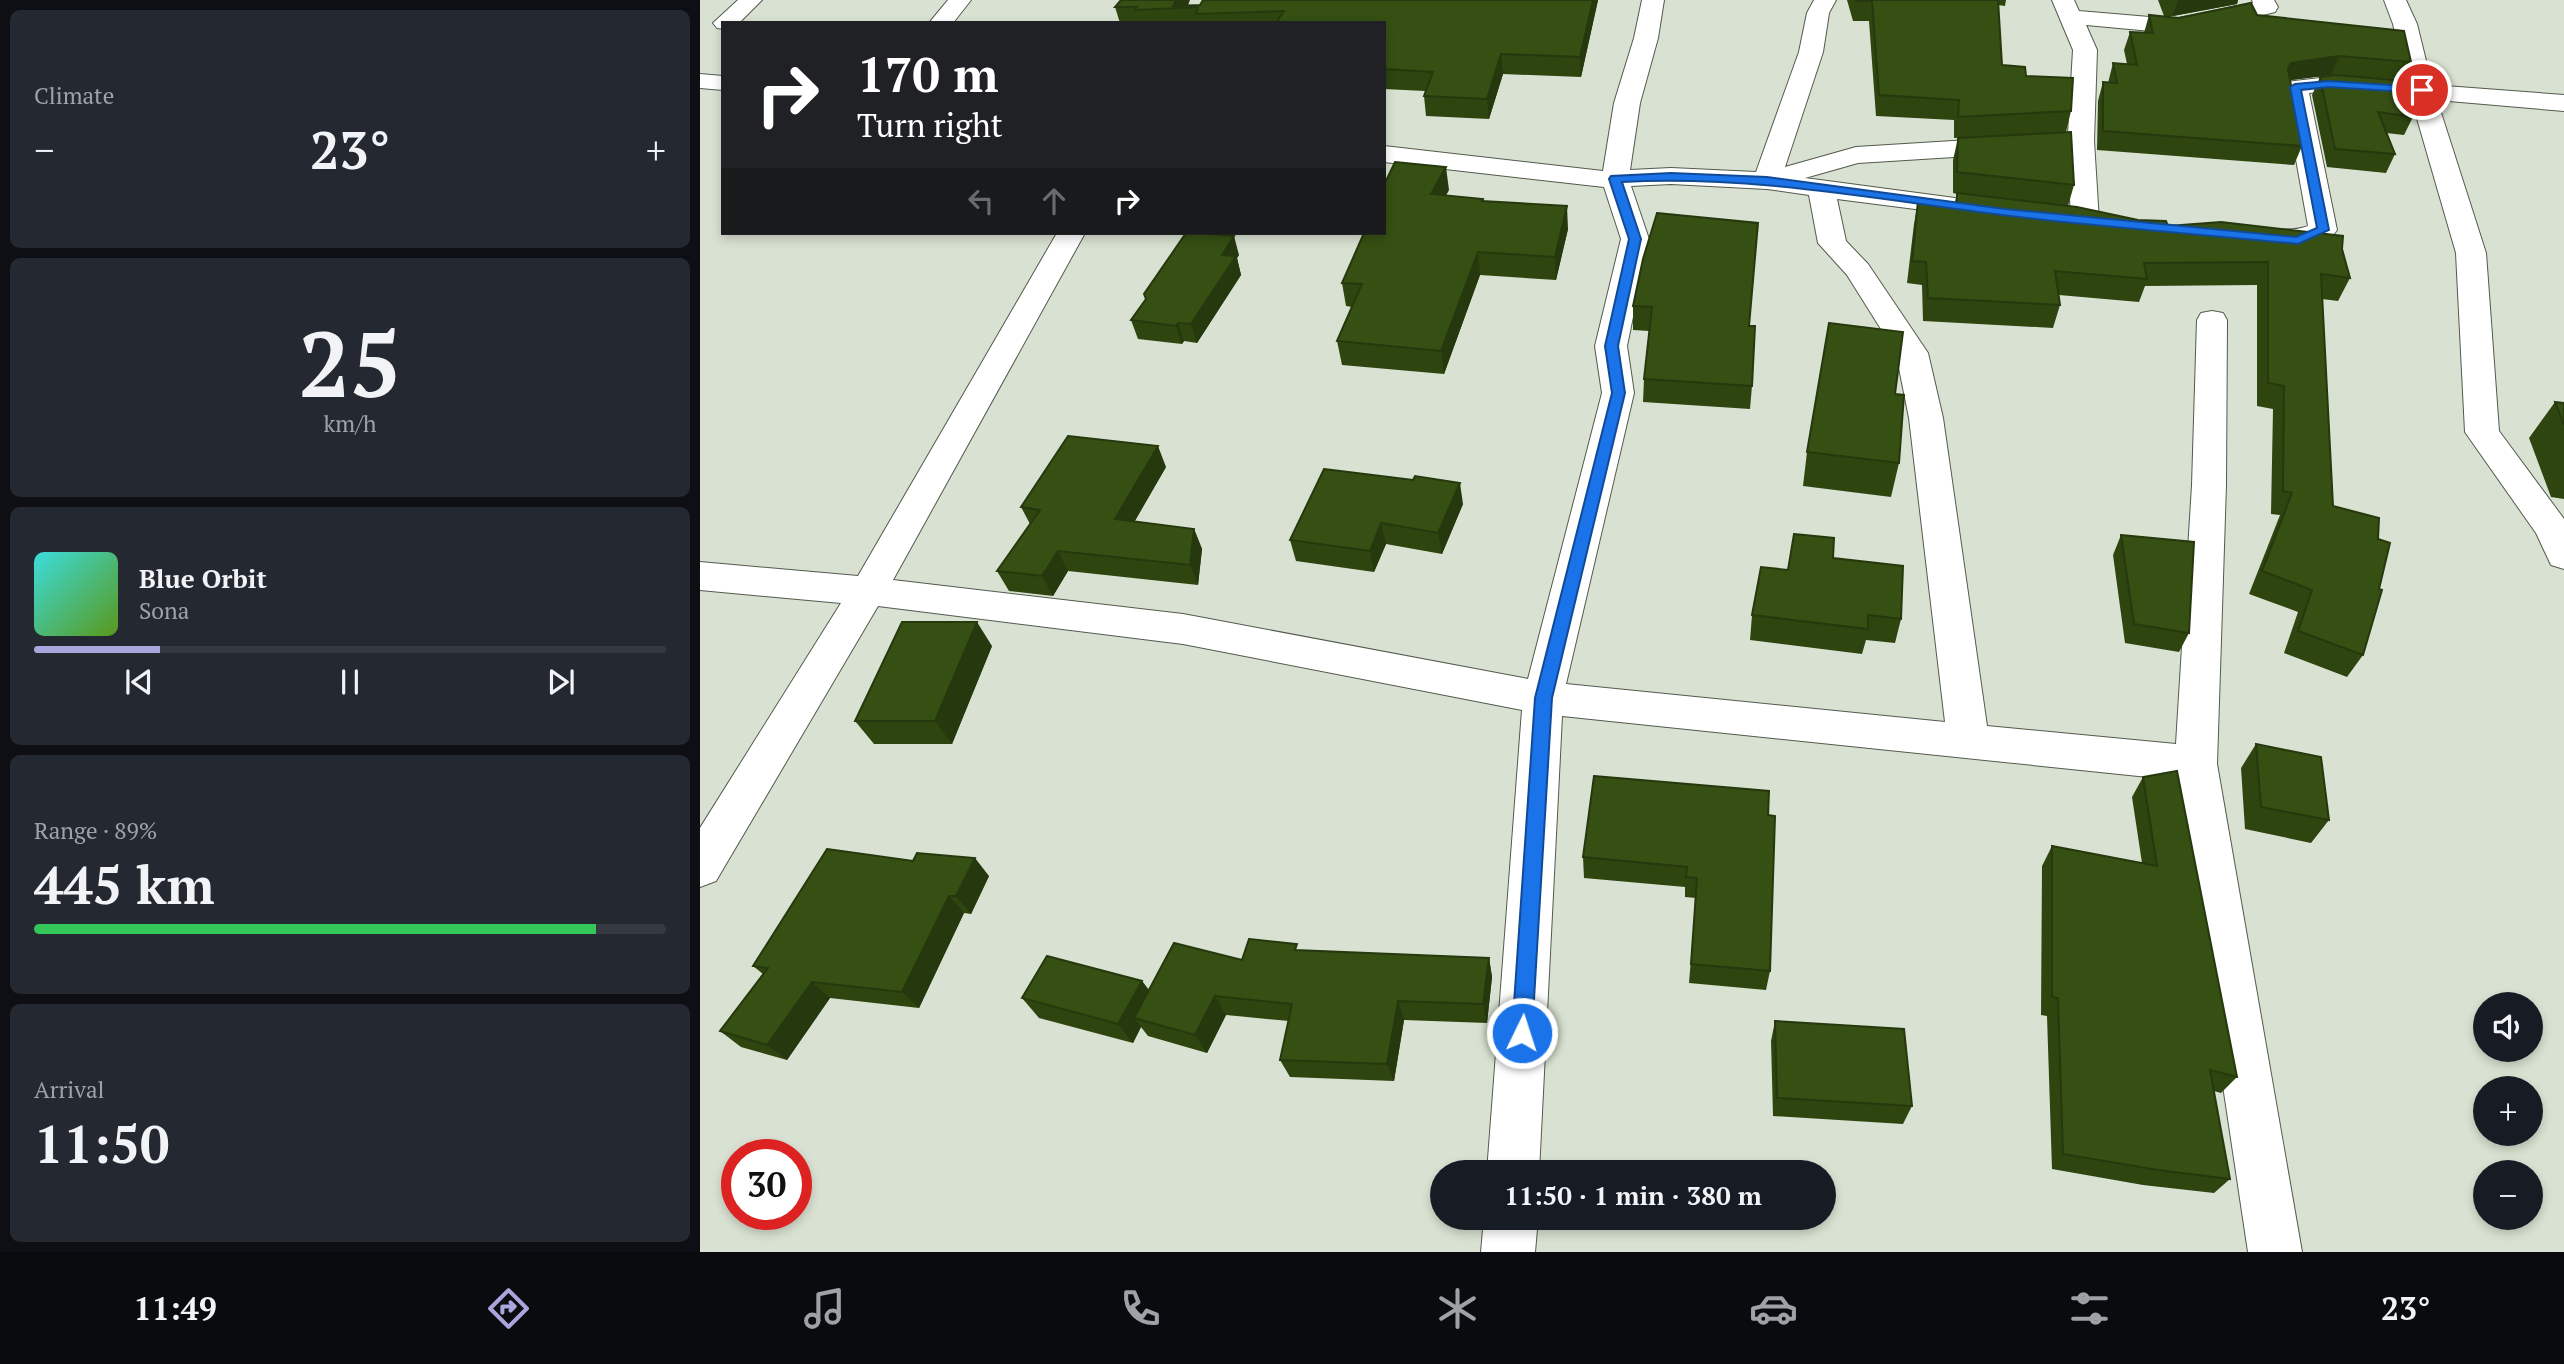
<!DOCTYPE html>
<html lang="en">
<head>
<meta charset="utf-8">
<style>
  :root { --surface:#171b24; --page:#242831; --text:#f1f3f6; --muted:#9ea1a6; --line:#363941; --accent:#a8a6dd }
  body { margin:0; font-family:"PT Serif",serif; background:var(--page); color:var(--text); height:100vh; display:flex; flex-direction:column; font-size:26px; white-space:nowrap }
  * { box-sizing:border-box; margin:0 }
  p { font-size:23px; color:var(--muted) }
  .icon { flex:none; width:38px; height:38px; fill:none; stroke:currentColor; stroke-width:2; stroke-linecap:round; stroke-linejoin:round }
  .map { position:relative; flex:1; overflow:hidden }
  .drawer { display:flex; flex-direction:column; gap:10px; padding:10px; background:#0d0f14; width:700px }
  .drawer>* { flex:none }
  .banner { position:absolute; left:21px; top:21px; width:665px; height:214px; border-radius:0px; box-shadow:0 4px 10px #0003; background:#202124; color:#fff; overflow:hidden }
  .controls { position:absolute; left:1773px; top:992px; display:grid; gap:14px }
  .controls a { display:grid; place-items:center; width:70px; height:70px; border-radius:50%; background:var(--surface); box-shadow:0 4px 10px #0003; font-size:35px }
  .speed { position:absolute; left:21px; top:1139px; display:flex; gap:14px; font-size:35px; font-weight:700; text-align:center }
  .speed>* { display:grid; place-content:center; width:91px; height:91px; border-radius:50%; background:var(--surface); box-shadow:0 4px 10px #0003; line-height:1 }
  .speed .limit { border:10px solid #d22; background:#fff; color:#111 }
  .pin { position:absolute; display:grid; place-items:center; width:60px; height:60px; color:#fff; margin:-30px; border:4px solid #fff; border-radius:50%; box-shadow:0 2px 7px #0007 }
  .me { position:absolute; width:77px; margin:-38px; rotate:4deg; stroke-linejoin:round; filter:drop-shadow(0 0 5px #0008) }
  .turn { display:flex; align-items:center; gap:24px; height:147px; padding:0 21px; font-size:32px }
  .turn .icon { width:91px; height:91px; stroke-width:2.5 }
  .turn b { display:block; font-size:49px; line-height:60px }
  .lanes { display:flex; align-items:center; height:66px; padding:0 21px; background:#0003; justify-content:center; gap:35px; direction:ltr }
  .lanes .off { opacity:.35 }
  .big { font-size:52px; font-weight:600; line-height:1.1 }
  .drawer .widget { flex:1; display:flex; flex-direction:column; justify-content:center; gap:10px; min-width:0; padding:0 24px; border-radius:10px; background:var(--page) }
  .drawer .dial { align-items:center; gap:0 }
  .dial b { font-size:91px; line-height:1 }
  .song { display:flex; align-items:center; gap:21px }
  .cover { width:84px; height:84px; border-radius:10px; background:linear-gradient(135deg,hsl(180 70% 55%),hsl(90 70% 35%)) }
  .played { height:7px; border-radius:4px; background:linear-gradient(90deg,var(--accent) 20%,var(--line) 20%) }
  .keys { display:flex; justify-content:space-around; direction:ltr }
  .heat { display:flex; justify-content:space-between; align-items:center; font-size:38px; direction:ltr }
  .charge { height:10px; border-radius:5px; background:linear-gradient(90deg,#34c759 89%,var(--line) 0) }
  .trip { position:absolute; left:730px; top:1160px; width:406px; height:70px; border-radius:35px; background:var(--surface); box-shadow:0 4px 10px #0003; font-weight:600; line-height:70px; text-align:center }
  .tabs { display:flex; height:112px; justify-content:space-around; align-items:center; background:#090b0e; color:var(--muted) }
  .tabs .icon { width:49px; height:49px }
  .tabs .on { color:var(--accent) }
  .tabs b { font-size:32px; color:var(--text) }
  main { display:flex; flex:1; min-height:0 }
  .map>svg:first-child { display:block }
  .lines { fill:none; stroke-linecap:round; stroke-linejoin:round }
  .minor-casing { stroke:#535a4d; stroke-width:2 }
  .minor { fill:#fff; fill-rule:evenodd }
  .wall { fill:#2e4510 }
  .shaded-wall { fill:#26380d }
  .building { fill:#365013; stroke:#26380d; stroke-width:2 }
  .route { fill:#1a73e8; stroke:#114b97; stroke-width:2 }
</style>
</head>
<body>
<main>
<section class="drawer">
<div class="widget"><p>Climate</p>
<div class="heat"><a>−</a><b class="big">23°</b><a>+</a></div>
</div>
<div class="widget dial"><b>25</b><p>km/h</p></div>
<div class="widget">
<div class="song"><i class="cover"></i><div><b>Blue Orbit</b><p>Sona</p></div></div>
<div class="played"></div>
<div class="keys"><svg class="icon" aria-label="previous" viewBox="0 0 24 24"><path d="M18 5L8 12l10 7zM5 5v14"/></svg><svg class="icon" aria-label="pause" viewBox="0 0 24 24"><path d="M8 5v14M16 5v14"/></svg><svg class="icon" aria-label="next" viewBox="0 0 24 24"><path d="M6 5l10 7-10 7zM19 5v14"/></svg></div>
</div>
<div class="widget"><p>Range · 89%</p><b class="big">445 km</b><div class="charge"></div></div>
<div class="widget"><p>Arrival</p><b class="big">11:50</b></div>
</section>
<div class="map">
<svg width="1864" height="1252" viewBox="0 0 1864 1252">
  <rect width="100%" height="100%" fill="#d9e2d2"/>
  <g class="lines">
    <g class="minor-casing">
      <path id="minor" d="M 38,0 L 62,0 L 39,23 L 23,23 L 23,29 L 17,28 L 13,23 Z
        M 248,0 L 271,0 L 253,23 L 229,23 Z
        M 942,0 L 964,0 L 958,38 L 940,103 L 930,170 L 971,168 L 1056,172 L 1099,52 L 1107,13 L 1114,0 L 1136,0 L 1129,13 L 1123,52 L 1085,167 L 1156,147 L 1368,134 L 1373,50 L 1352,0 L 1374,0 L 1379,11 L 1473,19 L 1553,3 L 1552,0 L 1574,0 L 1578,7 L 1575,12 L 1567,14 L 1473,33 L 1386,25 L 1397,50 L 1394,141 L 1399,221 L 1395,227 L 1385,229 L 1375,227 L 1371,221 L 1368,150 L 1158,163 L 1105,178 L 1270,200 L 1280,202 L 1284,208 L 1280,214 L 1270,216 L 1137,199 L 1146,241 L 1168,264 L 1228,353 L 1243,418 L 1287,726 L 1476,744 L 1492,485 L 1497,320 L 1501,313 L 1512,311 L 1523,313 L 1527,320 L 1526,485 L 1517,764 L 1602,1252 L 1548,1252 L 1477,780 L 862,716 L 839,1172 L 787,1172 L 822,710 L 483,644 L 178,606 L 16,881 L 0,887 L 0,828 L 141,603 L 0,590 L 0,562 L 158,576 L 357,233 L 385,233 L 193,580 L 483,614 L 828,679 L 902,393 L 895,346 L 921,239 L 904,187 L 684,162 L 684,146 L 903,171 L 914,103 L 934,38 ZM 971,184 L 1067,189 L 1109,195 L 1118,243 L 1147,275 L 1196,353 L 1209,418 L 1245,722 L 866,684 L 934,393 L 927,346 L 949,239 L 931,186 Z
        M 1684,0 L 1706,0 L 1717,24 L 1732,85 L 1864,95 L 1864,111 L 1737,100 L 1786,253 L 1799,431 L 1864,519 L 1864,569 L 1851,565 L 1836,533 L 1765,432 L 1756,253 L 1711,98 L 1629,91 L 1609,93 L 1637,230 C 1621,253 1581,249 1557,243 L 1553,237 L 1557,231 C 1575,227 1591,233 1608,226 L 1583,87 L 1586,82 L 1629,77 L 1707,83 L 1693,24 Z
        M 0,74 L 23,76 L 23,90 L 0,88 Z
        M 784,1218 L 838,1218 L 835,1252 L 781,1252 Z"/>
    </g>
    <use href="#minor" class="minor"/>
  </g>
  <path class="wall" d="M 503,0 L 898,0 L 881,77 L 803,74 L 789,119 L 726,116 L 724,96 L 725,91 L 684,89 L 684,23 L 420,23 L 415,7 L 500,5 Z
    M 1147,0 L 1306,0 L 1305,6 L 1298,5 L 1302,65 L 1326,76 L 1371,111 L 1366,132 L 1254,138 L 1254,120 L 1176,116 L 1169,21 L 1153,21 Z
    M 1458,0 L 1538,0 L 1537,4 L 1473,16 L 1464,16 Z
    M 1449,15 L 1479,18 L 1557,15 L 1711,62 L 1702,80 L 1631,75 L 1590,80 L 1602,146 L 1594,165 L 1397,150 L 1398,101 L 1403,82 L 1408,83 L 1413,63 L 1427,64 L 1424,50 L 1430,32 L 1444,33 Z
    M 1620,77 L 1719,98 L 1712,113 L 1713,117 L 1704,135 L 1686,133 L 1695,154 L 1686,173 L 1627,167 L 1612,95 Z
    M 1258,138 L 1374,185 L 1368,206 L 1468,226 L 1642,249 L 1650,278 L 1638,301 L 1622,299 L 1633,506 L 1663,655 L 1647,677 L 1584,653 L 1598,612 L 1549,594 L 1580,515 L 1571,514 L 1573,409 L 1557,406 L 1557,285 L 1445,286 L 1439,302 L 1359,295 L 1360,305 L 1353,328 L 1223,321 L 1222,285 L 1207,283 L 1214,224 L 1218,201 L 1254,205 L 1257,194 L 1253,193 L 1253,160 Z
    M 749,190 L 745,196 L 783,199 L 784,201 L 868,229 L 856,280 L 780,275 L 744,374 L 642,365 L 637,341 L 652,307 L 646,306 L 642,283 Z
    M 539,255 L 537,258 L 541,275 L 497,343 L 484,341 L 482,344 L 438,339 L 431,320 L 446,300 L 444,294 Z
    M 943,259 L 1052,386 L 1050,409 L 943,402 L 944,379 L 949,331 L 933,330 L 933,306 Z
    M 1855,402 L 1864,403 L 1864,499 L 1851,497 L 1829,438 Z
    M 1107,452 L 1199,463 L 1191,497 L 1103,486 Z
    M 466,467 L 434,522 L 494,529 L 502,549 L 498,585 L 368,571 L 353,596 L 309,591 L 297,571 L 330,524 L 321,507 Z
    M 713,480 L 763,504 L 742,554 L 686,544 L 674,572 L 596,561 L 590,540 Z
    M 1421,535 L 1489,633 L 1479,652 L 1425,643 L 1413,555 Z
    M 1133,558 L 1201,619 L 1195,643 L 1166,640 L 1162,654 L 1050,640 L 1052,615 L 1088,570 Z
    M 292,646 L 252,744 L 174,744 L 155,721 Z
    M 1556,744 L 1629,820 L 1611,843 L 1545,829 L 1541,768 Z
    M 1443,777 L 1537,1077 L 1521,1093 L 1514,1091 L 1530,1179 L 1514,1193 L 1443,1185 L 1352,1169 L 1347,1016 L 1341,1015 L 1342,866 L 1352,846 L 1442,863 L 1432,797 Z
    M 1069,791 L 1070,971 L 1066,990 L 989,983 L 996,898 L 985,897 L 985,887 L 884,878 L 883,857 Z
    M 289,876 L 271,914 L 264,913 L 219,1008 L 130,998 L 87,1060 L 41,1047 L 20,1031 L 63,974 L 53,966 Z
    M 600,950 L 789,958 L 792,977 L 787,1023 L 704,1020 L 694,1081 L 590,1077 L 580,1060 L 589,1021 L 526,1015 L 507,1053 L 448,1036 L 441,1027 L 433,1043 L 339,1018 L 322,998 L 442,981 L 449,990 L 542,960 Z
    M 1075,1021 L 1212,1106 L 1203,1124 L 1073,1116 L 1071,1041 Z"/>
  <path class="shaded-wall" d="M 476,0 L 490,0 L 487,8 L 473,6 Z
    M 893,0 L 898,0 L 881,77 L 880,57 Z
    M 1478,0 L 1538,0 L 1537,4 L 1473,16 Z
    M 801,54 L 803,74 L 789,119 L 787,99 Z
    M 1639,56 L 1631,75 L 1584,81 L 1591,63 Z
    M 746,167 L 749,190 L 734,217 L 731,194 Z
    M 867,206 L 868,229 L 856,280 L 855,257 Z
    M 534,236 L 539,255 L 537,258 L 541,275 L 497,343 L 491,324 L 522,255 Z
    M 778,252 L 780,275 L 744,374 L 741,351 Z
    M 478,323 L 484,341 L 482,344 L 476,326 Z
    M 458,446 L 466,467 L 424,540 L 415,519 Z
    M 760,483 L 763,504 L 742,554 L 738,533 Z
    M 681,523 L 686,544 L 674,572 L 670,551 Z
    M 494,529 L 502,549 L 498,585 L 490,565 Z
    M 358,551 L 368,571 L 353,596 L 342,576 Z
    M 277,622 L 292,646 L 252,744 L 235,721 Z
    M 275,858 L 289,876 L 271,914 L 256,896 Z
    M 249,896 L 264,913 L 219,1008 L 202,992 Z
    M 789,958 L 792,977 L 787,1023 L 783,1004 Z
    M 442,981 L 456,1001 L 434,1018 L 441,1027 L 433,1043 L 418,1024 Z
    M 112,982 L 130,998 L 87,1060 L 67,1045 Z
    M 515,996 L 526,1015 L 507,1053 L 495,1035 Z
    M 698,1001 L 704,1020 L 694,1081 L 687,1064 Z"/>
  <path class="building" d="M 421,0 L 476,0 L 473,6 L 500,5 L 503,0 L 893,0 L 880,57 L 801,54 L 787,99 L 724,96 L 733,72 L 684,69 L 684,23 L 576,23 L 584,11 L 496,14 L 498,7 L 435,10 L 437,7 L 415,7 Z
    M 1156,0 L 1298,0 L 1302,65 L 1325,67 L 1326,76 L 1373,78 L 1371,111 L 1258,117 L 1259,100 L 1179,95 L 1172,1 L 1156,1 Z
    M 1551,3 L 1557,15 L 1704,31 L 1711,62 L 1639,56 L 1591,63 L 1588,69 L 1602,146 L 1403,131 L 1403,82 L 1417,83 L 1413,63 L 1437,65 L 1430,32 L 1453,33 L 1449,15 L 1479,18 Z
    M 1637,75 L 1715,82 L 1719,98 L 1709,97 L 1713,117 L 1678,112 L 1695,154 L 1635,149 L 1620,77 Z
    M 1371,132 L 1374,185 L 1257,172 L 1258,138 Z
    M 695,162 L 746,167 L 731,194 L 783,199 L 782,201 L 867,206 L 855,257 L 778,252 L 741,351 L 637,341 L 662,284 L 642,283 L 664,233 L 684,233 L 684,185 Z
    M 1257,193 L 1377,207 L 1438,220 L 1466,221 L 1468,226 L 1521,222 L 1643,236 L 1642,249 L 1650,278 L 1621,274 L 1633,506 L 1679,518 L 1678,539 L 1690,543 L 1679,589 L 1682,590 L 1663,655 L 1598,631 L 1612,590 L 1562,571 L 1592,493 L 1583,491 L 1584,386 L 1568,383 L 1568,262 L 1444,263 L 1447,279 L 1355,271 L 1360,305 L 1228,298 L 1226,262 L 1212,261 L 1218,201 L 1257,205 Z
    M 957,213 L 1058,223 L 1049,326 L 1055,326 L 1052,386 L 944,379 L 952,307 L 933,306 L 943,259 Z
    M 486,233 L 501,233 L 534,236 L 522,255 L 536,256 L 491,324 L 478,323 L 476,326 L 431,320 L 446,299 L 444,294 Z
    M 1129,323 L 1203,332 L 1195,394 L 1204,395 L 1199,463 L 1107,452 Z
    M 1855,402 L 1864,403 L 1864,425 Z
    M 368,436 L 458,446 L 415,519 L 494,529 L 490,565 L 358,551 L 342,576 L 297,571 L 340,510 L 321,507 Z
    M 624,469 L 713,480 L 715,476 L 760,483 L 738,533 L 681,523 L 670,551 L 590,540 Z
    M 1094,534 L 1134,538 L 1133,558 L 1203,566 L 1201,619 L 1168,615 L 1168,629 L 1052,615 L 1061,567 L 1088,570 Z
    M 1421,535 L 1494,542 L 1489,633 L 1434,624 Z
    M 202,622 L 277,622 L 235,721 L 155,721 Z
    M 1556,744 L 1621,757 L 1629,820 L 1561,807 Z
    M 1477,771 L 1537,1077 L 1510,1070 L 1530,1179 L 1458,1170 L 1363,1154 L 1358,998 L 1352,997 L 1352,846 L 1457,866 L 1443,777 Z
    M 894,776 L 1069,791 L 1068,815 L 1075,816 L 1070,971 L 991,964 L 997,878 L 986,877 L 987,867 L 883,857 Z
    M 127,849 L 213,861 L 217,853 L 275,858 L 256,896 L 249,896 L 202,992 L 112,982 L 67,1045 L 20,1031 L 68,968 L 53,966 Z
    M 549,939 L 597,944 L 595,950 L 789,958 L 783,1004 L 698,1001 L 687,1064 L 580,1060 L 592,1004 L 515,996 L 495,1035 L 434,1018 L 474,943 L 542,960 Z
    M 347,956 L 442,981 L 418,1024 L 322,998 Z
    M 1075,1021 L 1204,1029 L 1212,1106 L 1077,1098 Z"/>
  <path class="route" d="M 1629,81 L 1722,87 L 1727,90 L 1722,93 L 1629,87 L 1601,90 L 1629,230 L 1598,244 C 1499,234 1400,227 1302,215 C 1175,199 1050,175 922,182 L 941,239 L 918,346 L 925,393 L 852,698 L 832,1033 L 829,1040 L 822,1043 L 815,1040 L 812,1033 L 835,698 L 912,393 L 905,346 L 929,239 L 909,179 L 911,176 L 971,173 L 1067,177 L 1305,209 L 1596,237 L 1617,228 L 1590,87 L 1595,84 Z"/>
</svg>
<div class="controls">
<a><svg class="icon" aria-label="sound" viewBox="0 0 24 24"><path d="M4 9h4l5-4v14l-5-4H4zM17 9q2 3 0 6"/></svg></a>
<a>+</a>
<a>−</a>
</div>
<div class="speed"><div class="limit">30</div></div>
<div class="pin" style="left:1722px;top:90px;background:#d93025"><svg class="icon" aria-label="arrive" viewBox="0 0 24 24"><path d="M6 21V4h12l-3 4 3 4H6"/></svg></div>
<svg class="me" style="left:822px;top:1033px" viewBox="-20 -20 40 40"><circle r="17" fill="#1a73e8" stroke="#fff" stroke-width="3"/><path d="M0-11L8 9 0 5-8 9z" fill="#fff"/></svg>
<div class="trip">11:50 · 1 min · 380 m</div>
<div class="banner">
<div class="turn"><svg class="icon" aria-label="right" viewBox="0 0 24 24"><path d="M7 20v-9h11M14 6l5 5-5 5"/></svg><div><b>170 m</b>Turn right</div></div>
<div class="lanes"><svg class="icon off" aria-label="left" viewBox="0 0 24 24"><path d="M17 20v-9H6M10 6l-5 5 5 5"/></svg><svg class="icon off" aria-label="ahead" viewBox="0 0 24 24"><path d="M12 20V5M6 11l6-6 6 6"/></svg><svg class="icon" aria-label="right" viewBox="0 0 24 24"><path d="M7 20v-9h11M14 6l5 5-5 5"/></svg></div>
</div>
</div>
</main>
<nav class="tabs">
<b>11:49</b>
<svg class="icon on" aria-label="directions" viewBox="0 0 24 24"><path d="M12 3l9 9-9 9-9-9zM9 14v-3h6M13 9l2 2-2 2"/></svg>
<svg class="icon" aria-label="music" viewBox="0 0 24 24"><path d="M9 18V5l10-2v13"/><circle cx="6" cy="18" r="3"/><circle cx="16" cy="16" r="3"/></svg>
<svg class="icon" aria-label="phone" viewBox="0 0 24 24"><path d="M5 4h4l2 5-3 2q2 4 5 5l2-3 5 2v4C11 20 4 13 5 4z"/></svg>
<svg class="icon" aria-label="climate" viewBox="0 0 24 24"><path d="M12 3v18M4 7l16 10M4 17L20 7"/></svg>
<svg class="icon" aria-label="car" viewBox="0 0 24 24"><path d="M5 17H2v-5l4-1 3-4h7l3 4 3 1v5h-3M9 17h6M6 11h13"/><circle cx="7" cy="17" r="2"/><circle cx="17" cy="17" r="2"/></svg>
<svg class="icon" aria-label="filters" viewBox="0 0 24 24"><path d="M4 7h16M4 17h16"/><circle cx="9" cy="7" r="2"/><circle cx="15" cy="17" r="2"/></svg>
<b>23°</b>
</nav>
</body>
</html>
